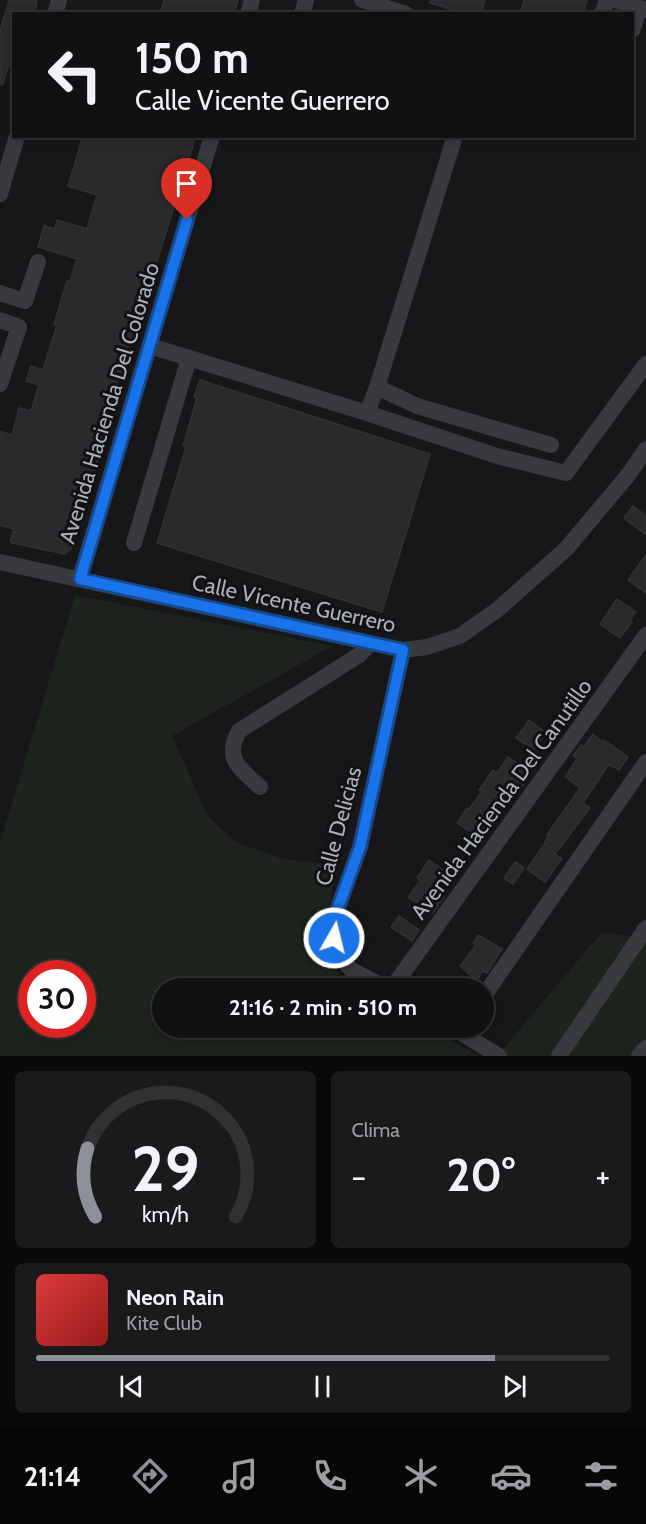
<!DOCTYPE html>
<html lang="es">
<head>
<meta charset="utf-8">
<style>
  :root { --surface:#111113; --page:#1a1a1c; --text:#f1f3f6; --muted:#9c9da0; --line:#303133; --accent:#8c9099 }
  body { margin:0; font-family:Cabin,sans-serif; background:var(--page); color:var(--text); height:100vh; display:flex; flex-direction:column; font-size:22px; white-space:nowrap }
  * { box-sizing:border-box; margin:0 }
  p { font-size:20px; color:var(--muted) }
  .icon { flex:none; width:33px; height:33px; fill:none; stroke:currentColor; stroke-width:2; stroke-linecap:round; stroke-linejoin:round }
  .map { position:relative; height:1056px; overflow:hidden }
  .panel { display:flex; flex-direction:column; gap:15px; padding:15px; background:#09090a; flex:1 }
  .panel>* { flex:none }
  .banner { position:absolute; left:12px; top:12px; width:622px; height:126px; border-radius:0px; box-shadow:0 3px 9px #0003,0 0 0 2px var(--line); background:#111113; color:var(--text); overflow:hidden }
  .speed { position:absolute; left:18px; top:960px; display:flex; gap:12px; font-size:30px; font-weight:700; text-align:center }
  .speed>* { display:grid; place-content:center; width:78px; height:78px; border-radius:50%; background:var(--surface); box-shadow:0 3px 9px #0003,0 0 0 2px var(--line); line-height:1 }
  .speed .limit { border:9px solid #d22; background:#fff; color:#111 }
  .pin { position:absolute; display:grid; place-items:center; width:51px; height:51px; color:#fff; margin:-62px -26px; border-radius:50% 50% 50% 0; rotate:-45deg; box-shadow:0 0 6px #0007 }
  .pin .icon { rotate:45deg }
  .me { position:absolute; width:66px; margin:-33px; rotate:8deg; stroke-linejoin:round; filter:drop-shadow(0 0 4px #0008) }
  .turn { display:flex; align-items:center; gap:21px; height:126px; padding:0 24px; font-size:27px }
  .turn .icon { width:78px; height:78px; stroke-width:2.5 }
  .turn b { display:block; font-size:42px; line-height:51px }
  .big { font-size:45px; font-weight:800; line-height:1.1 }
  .panel .widget { flex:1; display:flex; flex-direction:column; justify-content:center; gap:9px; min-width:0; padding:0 21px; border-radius:9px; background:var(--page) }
  .panel .dial { align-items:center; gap:0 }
  .dial svg { height:156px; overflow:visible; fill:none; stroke:var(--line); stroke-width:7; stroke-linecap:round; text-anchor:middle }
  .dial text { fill:var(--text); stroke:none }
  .song { display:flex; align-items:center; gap:18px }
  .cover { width:72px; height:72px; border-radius:9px; background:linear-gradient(135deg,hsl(0 70% 55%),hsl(0 70% 35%)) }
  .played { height:6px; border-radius:3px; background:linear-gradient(90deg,var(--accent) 80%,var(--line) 80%) }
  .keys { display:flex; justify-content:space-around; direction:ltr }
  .heat { display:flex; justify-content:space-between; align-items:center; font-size:33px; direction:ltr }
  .panel .tiles { flex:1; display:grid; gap:15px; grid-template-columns:1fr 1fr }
  .widget:last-child { grid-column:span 2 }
  .trip { position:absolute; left:152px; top:978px; width:342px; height:60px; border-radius:30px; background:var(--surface); box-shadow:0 3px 9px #0003,0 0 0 2px var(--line); font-weight:800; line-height:60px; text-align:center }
  .tab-bar { display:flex; height:96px; justify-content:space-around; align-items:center; background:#070708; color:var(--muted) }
  .tab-bar .icon { width:42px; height:42px }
  .tab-bar .on { color:var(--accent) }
  .tab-bar b { font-size:27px; color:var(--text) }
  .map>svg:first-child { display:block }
  .green { fill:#1d241d; fill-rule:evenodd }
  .building { fill:#2a2a2d; stroke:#313135; stroke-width:1.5 }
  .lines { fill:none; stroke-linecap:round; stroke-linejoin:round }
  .minor { stroke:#383a3e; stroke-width:16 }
  .route-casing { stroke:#114b97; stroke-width:15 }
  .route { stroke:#1a73e8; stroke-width:10 }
  .labels { text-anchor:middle; stroke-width:6; stroke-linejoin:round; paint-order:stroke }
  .street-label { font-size:22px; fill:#a9b0b8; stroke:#121214 }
</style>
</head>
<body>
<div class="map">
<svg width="646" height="1056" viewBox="0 0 646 1056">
  <rect width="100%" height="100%" fill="#171719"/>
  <path class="green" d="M 75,595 L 332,646 L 172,736 L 208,816 L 236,842 L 283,859 L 326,864 L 338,869 C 328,917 306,959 359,988 L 162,988 L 162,1028 L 429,1028 L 479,1056 L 0,1056 L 0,843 ZM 32,974 L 82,974 L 82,1024 L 32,1024 Z
    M 602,932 L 646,939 L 646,1056 L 497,1056 Z"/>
  <path class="building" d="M 9,0 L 36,0 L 37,3 L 34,14 L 14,14 L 14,68 L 8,66 L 3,84 L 0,84 L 0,31 Z
    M 164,0 L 238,0 L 234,14 L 160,14 Z
    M 430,0 L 485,0 L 481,14 L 469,10 L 468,14 L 466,14 L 430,3 Z
    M 524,0 L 587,0 L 583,14 L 520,14 Z
    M 83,136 L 196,136 L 151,281 L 148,280 L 112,402 L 115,403 L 114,408 L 112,413 L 109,412 L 94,460 L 98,461 L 71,549 L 65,554 L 12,543 L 10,541 L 14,529 L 0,525 L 0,431 L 12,435 L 19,408 L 31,411 L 39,385 L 26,381 L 31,366 L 43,370 L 57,325 L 54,324 L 67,281 L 70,281 L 77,259 L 38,247 L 44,226 L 55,229 L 57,220 L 87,229 L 97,195 L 68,186 Z
    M 200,380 L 430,454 L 382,612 L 157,543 L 186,447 L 183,446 L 197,398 L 194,397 Z
    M 633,506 L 646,516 L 646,535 L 624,518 Z
    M 646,555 L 646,593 L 628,580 Z
    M 617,599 L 636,612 L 630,620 L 632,622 L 620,638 L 600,624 Z
    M 529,720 L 546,733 L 534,750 L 516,738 Z
    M 593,734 L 603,742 L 604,740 L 628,757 L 619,770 L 609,764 L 583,803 L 590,808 L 555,854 L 562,859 L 545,882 L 527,869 L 545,843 L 548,836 L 547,835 L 580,788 L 565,777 L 577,759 L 573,756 L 581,745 L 583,747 Z
    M 508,757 L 531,773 L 520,790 L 511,784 L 497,803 L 501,805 L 488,823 L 492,826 L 487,834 L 481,830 L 477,836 L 457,823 L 467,808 L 469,809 L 482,792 L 479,790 L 493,770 L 497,773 Z
    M 429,860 L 447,873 L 437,891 L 444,897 L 432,914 L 408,897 L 418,884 L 420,880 L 417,878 Z
    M 515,862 L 524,868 L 513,884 L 504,878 Z
    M 399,916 L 419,930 L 412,941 L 391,927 Z
    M 478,935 L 502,949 L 487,973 L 482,971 L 477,981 L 460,966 L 476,945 L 473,943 Z"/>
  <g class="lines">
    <path class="minor" d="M 362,0 L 406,14
      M 615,0 L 646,10
      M 55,14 L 59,0
      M 248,14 L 252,0
      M 302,14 L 306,0
      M 602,14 L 607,0
      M 633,29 L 639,8
      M 0,194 L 17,136
      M 0,293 L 25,301 L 38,262
      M 0,320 L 19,327 L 0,384
      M 150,346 L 367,413 L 497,456 L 566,473 L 646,364
      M 377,387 L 417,406 L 551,445
      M 367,413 L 377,387 L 455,136
      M 134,543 L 189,358
      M 0,562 L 403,650 L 427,647 L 460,636 L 497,610 L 566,549 L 629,474 L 646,449
      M 80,578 L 212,136
      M 260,787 C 241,769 223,759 239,731 L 359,655 L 371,643
      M 387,988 L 353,971 L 341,959 L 334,938 L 335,916 L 360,847 L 403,650
      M 392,988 L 646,635
      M 483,997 L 646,762
      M 453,1028 L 499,1056
      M 559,1056 L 646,928
      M 639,1056 L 646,1048"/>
  </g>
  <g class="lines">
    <g class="route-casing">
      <path id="route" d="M 187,220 L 80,579 L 403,650 L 360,847 L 335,916 L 334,938"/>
    </g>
    <use href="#route" class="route"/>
  </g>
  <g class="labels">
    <g class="street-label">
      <text transform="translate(109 403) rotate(-73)" y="8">Avenida Hacienda Del Colorado</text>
      <text transform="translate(294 603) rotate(12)" y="8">Calle Vicente Guerrero</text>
      <text transform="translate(501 799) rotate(-54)" y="8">Avenida Hacienda Del Canutillo</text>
      <text transform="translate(338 826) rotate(-75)" y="8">Calle Delicias</text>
    </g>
  </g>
</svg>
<div class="speed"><div class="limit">30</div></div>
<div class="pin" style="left:187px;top:220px;background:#d93025"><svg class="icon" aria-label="arrive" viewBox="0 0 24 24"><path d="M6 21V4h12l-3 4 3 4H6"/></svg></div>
<svg class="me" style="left:334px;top:938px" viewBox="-20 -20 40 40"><circle r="17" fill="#1a73e8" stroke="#fff" stroke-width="3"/><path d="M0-11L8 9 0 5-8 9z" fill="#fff"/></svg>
<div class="trip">21:16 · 2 min · 510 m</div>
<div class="banner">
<div class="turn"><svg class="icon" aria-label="left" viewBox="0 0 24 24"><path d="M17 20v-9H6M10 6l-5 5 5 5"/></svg><div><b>150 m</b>Calle Vicente Guerrero</div></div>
</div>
</div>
<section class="panel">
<div class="tiles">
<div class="widget dial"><svg viewBox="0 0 100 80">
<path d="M14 69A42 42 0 1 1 86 69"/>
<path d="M14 69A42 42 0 0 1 10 34" stroke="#8c9099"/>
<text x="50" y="56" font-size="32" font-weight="700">29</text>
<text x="50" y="72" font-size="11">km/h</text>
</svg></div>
<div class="widget"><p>Clima</p>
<div class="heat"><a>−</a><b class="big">20°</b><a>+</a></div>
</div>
<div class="widget">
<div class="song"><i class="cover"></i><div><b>Neon Rain</b><p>Kite Club</p></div></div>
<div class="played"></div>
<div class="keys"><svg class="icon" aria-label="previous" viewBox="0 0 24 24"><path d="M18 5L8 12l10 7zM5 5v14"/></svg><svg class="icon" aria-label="pause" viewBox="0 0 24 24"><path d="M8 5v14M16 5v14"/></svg><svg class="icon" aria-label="next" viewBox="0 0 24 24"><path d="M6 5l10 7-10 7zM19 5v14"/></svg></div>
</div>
</div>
</section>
<nav class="tab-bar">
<b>21:14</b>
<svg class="icon on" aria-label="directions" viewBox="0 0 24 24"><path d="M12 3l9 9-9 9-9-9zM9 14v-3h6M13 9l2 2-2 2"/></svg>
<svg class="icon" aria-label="music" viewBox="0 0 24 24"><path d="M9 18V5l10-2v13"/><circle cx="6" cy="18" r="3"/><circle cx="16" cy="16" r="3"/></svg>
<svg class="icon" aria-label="phone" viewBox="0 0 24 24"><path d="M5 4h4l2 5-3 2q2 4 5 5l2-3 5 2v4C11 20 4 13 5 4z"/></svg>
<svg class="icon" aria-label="climate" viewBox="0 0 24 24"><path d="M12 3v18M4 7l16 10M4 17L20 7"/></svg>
<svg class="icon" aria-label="car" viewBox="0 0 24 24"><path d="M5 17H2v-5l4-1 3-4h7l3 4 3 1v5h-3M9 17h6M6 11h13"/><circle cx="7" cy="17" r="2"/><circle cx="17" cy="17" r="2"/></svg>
<svg class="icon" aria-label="filters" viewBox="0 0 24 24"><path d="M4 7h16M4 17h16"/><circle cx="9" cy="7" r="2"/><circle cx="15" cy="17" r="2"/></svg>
</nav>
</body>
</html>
